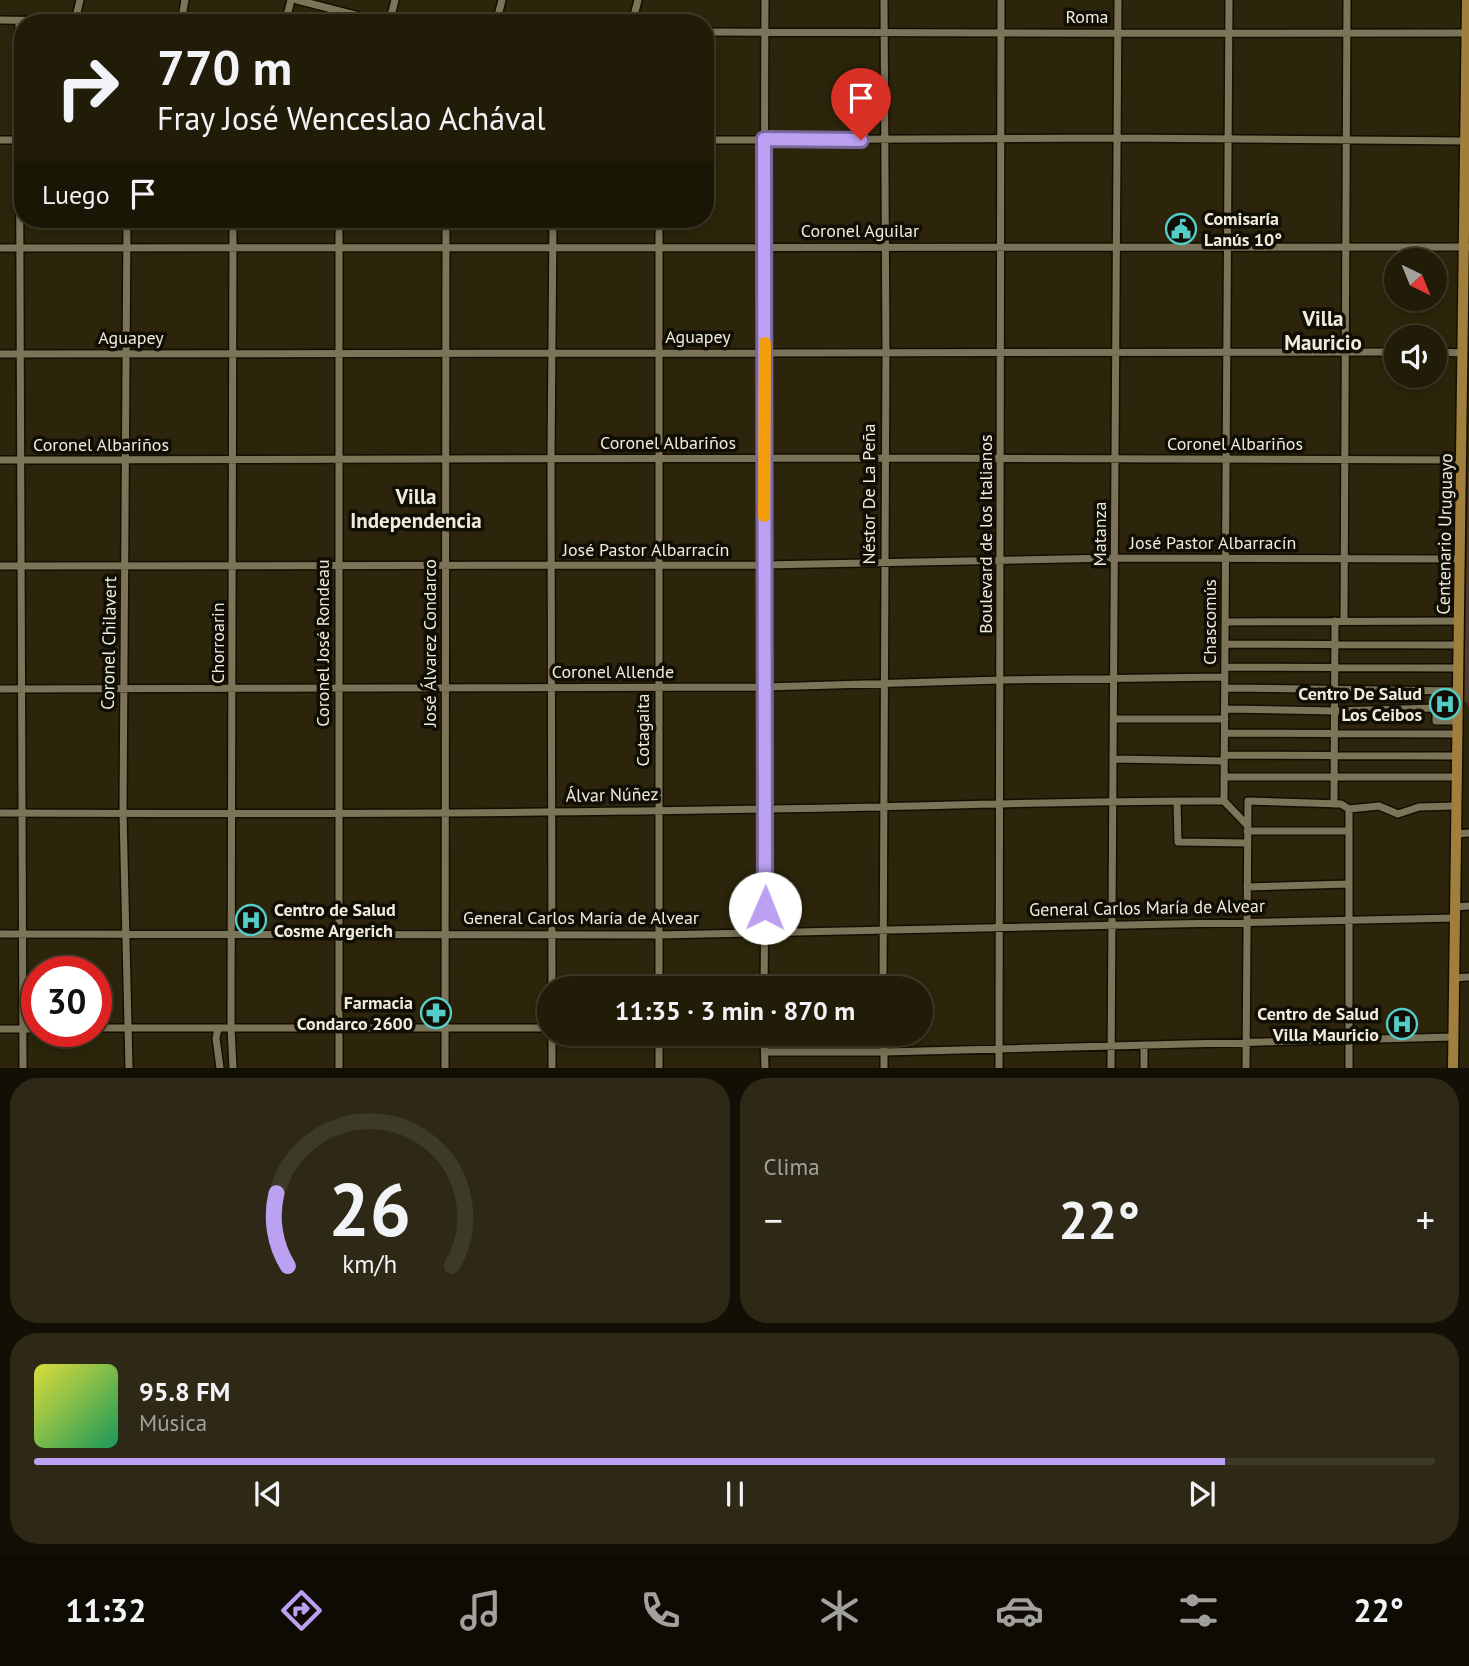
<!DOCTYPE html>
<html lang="es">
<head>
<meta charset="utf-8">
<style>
  :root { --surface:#211c08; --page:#2d2916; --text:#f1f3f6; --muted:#a2a19c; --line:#3e3a29; --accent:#bca0f2 }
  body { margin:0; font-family:"PT Sans",sans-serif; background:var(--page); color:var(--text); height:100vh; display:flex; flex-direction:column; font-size:26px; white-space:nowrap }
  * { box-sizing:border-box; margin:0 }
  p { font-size:23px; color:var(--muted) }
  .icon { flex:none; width:38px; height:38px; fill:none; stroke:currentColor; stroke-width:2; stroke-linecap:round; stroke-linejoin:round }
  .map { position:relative; height:1068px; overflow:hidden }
  .side { display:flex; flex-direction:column; gap:10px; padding:10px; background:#120f04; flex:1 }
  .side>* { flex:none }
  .top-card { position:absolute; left:14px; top:14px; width:700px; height:214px; border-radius:28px; box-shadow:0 4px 10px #0003,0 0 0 2px var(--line); background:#211c08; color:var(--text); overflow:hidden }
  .needle { width:46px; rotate:137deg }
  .controls { position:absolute; left:1384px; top:248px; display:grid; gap:14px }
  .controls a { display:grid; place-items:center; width:63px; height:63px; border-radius:50%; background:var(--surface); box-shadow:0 4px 10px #0003,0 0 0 2px var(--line); font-size:35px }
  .speed { position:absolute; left:21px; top:956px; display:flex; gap:14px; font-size:35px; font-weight:700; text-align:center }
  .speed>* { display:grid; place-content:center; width:91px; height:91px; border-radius:50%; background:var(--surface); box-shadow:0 4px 10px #0003,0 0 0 2px var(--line); line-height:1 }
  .speed .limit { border:10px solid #d22; background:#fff; color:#111 }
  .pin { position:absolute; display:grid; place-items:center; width:60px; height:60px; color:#fff; margin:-72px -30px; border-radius:50% 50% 50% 0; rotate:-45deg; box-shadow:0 0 7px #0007 }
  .pin .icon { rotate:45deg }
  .me { position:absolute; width:77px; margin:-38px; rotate:1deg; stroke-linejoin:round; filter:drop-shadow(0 0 5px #0008) }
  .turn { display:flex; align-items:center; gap:24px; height:147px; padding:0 28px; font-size:32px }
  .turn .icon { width:91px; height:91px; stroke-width:2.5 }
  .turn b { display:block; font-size:49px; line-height:60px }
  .then { display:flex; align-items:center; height:66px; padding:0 28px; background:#0003; gap:14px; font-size:26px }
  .big { font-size:52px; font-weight:700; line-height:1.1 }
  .side .widget { flex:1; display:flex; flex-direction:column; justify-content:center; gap:10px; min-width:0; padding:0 24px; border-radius:28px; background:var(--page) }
  .side .dial { align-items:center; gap:0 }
  .dial svg { height:182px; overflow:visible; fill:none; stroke:var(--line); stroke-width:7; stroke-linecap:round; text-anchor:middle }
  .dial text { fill:var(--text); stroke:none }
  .song { display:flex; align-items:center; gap:21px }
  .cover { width:84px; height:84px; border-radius:10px; background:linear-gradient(135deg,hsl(60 70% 55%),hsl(150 70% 35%)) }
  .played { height:7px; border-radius:4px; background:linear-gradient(90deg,var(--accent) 85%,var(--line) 85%) }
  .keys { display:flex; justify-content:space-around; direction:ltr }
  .heat { display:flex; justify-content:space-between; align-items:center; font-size:38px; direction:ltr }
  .side .tiles { flex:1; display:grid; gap:10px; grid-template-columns:1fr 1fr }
  .widget:last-child { grid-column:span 2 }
  .trip { position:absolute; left:537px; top:976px; width:396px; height:70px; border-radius:35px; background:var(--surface); box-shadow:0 4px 10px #0003,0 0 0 2px var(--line); font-weight:700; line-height:70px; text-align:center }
  .dock { display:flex; height:112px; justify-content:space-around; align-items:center; background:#0d0b03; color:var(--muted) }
  .dock .icon { width:49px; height:49px }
  .dock .on { color:var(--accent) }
  .dock b { font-size:32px; color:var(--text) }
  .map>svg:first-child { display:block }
  .green { fill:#513d2e }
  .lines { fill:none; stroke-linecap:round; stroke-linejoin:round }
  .minor-casing { stroke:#140e00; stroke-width:10 }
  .major-casing { stroke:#140e00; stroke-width:13 }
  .minor { stroke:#7b7458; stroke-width:7 }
  .major { stroke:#a07e3c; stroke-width:10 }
  .route-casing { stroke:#7a689d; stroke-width:18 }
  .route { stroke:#bca0f2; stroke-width:12 }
  .slow { stroke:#f59e0b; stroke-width:12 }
  .labels { text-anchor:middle; stroke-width:7; stroke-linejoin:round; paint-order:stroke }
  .street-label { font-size:18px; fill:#f0ecdd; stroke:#110e05 }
  .poi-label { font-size:18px; font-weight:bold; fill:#f0ecdd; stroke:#110e05; text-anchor:end }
  .quarter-label { font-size:21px; font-weight:bold; fill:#f0ecdd; stroke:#110e05 }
</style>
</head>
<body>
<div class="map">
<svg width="1469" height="1068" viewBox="0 0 1469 1068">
  <rect width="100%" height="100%" fill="#2c250b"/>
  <path class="green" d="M 1469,440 L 1469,708 L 1468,703 L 1464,701 Z"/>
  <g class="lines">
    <g class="minor-casing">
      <path id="minor" d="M 297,0 L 363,17 L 370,23
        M 1229,0 L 1224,801 L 1247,825
        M 0,20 L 185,23
        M 19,21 L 23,1068
        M 75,21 L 80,0
        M 181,23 L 185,0
        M 285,23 L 291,0
        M 389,23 L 395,0
        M 496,23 L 502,0
        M 632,23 L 638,0
        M 705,32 C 960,33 1214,34 1469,33
        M 0,140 L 22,140
        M 705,140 L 1118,138 L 1468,141
        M 127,219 L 123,813 L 129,1068
        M 233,219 L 231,1027 L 233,1068
        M 0,248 L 1469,247
        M 1435,352 L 1463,353
        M 0,354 L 1396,352
        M 0,460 L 884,458 L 1461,460
        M 0,566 L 764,565 L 1115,558 L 1460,559
        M 1344,621 L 1347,0
        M 1225,622 L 1459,621
        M 1225,644 L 1459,645
        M 1225,667 L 1458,668
        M 1225,688 L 1458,691
        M 0,689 L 765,687 L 1001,680 L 1225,677
        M 1436,691 L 1436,721 L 1457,721
        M 1225,709 L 1335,711 L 1436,708
        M 1115,719 L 1225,719
        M 1225,733 L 1457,734
        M 1224,755 L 1457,756
        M 1114,759 L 1224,761
        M 1224,777 L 1457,777
        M 1177,801 L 1178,842 L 1247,843
        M 1334,804 L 1335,621
        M 1349,809 L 1349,1068
        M 0,813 C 256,814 513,814 769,809 C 921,807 1072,800 1224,801
        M 1247,831 L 1349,831
        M 1456,834 L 1469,833
        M 1247,887 L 1349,884
        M 1455,907 L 1469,906
        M 0,934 L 658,935 L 1455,918
        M 1454,978 L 1469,977
        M 552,989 L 551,459 L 553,219
        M 659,989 L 659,219
        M 764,989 C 768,659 763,330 765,0
        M 883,989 L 886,352 L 884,0
        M 96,1028 L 550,1028
        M 0,1029 L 37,1029
        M 218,1029 L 216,1038 L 220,1068
        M 764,1034 L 765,1068
        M 884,1034 L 884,1068
        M 765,1052 L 884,1052 L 1453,1037
        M 339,1068 L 339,219
        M 445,1068 L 446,219
        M 552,1068 L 552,1034
        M 659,1068 L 659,1034
        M 999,1068 L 1001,0
        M 1111,1068 L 1118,0
        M 1144,1068 L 1144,1045
        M 1246,1068 L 1248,801 L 1341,804 L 1349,809 L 1379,806 L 1398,814 L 1419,807 L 1456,806"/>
    </g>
    <g class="major-casing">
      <path id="major" d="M 1453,1068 L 1467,0"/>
    </g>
    <use href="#minor" class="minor"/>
    <use href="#major" class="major"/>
  </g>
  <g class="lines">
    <g class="route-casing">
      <path id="route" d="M 765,908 L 764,139 L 861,140"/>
    </g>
    <use href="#route" class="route"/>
    <path class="slow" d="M 764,516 L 765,343"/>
  </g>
  <defs>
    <g id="civic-ring" transform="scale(1.575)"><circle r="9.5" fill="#110e05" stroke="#54cdc8" stroke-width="1.5"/><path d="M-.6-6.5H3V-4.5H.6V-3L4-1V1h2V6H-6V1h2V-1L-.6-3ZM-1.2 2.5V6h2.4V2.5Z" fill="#54cdc8"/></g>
    <g id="hospital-ring" transform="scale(1.575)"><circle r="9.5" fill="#110e05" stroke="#54cdc8" stroke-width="1.5"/><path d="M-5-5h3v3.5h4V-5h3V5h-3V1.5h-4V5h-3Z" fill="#54cdc8"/></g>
    <g id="pharmacy-ring" transform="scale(1.575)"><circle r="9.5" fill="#110e05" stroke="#54cdc8" stroke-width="1.5"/><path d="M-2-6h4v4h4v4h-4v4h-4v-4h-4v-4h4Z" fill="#54cdc8"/></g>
  </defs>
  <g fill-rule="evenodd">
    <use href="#civic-ring" x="1181" y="229"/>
    <use href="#hospital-ring" x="1445" y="704"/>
    <use href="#hospital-ring" x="251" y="920"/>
    <use href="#pharmacy-ring" x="436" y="1013"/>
    <use href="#hospital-ring" x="1402" y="1024"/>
  </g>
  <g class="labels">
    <g class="street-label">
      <text x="1087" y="23">Roma</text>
      <text x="860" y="237">Coronel Aguilar</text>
      <text x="698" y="343">Aguapey</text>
      <text x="131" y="344">Aguapey</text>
      <text x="668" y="449">Coronel Albariños</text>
      <text x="1235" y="450">Coronel Albariños</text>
      <text x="101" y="451">Coronel Albariños</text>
      <text transform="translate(869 494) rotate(-90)" y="6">Néstor De La Peña</text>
      <text transform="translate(986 534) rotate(-90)" y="6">Boulevard de los Italianos</text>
      <text transform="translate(1100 534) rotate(-90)" y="6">Matanza</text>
      <text transform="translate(1445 534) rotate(-89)" y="6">Centenario Uruguayo</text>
      <text x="1213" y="549">José Pastor Albarracín</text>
      <text x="646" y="556">José Pastor Albarracín</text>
      <text transform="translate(1210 622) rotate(-90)" y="6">Chascomús</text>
      <text transform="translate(109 643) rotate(-89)" y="6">Coronel Chilavert</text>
      <text transform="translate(218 643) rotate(-90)" y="6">Chorroarin</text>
      <text transform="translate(323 643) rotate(-90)" y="6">Coronel José Rondeau</text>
      <text transform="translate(430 643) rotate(-90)" y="6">José Álvarez Condarco</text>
      <text x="613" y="678">Coronel Allende</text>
      <text transform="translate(643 730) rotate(-90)" y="6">Cotagaita</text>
      <text transform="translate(612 795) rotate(-1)" y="6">Álvar Núñez</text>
      <text transform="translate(1147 908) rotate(-1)" y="6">General Carlos María de Alvear</text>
      <text x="581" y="924">General Carlos María de Alvear</text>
    </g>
    <g class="poi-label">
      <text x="1204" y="225" text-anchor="start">Comisaría<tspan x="1204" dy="21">Lanús 10°</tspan></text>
      <text x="1422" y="700">Centro De Salud<tspan x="1422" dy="21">Los Ceibos</tspan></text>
      <text x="274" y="916" text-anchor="start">Centro de Salud<tspan x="274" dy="21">Cosme Argerich</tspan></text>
      <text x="413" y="1009">Farmacia<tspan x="413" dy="21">Condarco 2600</tspan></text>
      <text x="1379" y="1020">Centro de Salud<tspan x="1379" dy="21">Villa Mauricio</tspan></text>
    </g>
    <g class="quarter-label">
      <text x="1323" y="326">Villa<tspan x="1323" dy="24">Mauricio</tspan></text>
      <text x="416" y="504">Villa<tspan x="416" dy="24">Independencia</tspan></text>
    </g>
  </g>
</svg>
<div class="controls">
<a><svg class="needle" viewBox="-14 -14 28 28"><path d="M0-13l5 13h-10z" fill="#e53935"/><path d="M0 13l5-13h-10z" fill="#a2a19c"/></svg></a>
<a><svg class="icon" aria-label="sound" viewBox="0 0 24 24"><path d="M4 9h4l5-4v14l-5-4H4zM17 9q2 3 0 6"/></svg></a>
</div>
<div class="speed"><div class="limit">30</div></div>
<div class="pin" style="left:861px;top:140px;background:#d93025"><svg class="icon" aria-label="arrive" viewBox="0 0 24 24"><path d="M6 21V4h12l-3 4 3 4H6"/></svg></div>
<svg class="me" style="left:765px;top:908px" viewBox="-20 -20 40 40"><circle r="19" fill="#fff"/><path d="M0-13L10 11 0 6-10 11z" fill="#bca0f2"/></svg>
<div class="trip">11:35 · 3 min · 870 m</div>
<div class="top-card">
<div class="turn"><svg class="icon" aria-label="right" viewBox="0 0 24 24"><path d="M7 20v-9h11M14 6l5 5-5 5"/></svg><div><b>770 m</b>Fray José Wenceslao Achával</div></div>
<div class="then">Luego<svg class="icon" aria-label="arrive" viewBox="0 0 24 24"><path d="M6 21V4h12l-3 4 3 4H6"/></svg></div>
</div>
</div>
<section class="side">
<div class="tiles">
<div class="widget dial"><svg viewBox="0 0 100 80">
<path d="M14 69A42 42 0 1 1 86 69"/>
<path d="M14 69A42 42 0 0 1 9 37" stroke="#bca0f2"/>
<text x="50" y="56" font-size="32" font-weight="700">26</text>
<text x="50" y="72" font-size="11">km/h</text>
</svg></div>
<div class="widget"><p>Clima</p>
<div class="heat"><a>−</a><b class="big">22°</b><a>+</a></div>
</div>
<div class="widget">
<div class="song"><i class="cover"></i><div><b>95.8 FM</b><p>Música</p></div></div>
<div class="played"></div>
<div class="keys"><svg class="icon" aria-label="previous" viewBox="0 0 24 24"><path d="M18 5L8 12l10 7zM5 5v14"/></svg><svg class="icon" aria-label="pause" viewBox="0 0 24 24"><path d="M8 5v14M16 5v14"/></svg><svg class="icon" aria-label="next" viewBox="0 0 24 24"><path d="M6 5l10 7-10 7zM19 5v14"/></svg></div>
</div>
</div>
</section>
<nav class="dock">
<b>11:32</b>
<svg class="icon on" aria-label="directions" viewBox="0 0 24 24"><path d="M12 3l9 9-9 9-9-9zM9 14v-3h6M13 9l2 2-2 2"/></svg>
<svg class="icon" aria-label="music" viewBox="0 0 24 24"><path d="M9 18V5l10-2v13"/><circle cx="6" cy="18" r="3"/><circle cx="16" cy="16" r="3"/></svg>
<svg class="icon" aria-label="phone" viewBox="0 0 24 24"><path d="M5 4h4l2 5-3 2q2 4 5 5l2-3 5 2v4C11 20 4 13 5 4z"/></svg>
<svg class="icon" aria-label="climate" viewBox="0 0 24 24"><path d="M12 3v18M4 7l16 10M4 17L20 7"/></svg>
<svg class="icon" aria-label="car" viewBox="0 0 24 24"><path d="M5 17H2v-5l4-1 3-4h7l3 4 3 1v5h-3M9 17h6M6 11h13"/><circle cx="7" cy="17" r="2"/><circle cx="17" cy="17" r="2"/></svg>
<svg class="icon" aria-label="filters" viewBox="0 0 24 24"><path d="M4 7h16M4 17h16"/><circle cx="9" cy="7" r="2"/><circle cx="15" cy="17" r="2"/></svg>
<b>22°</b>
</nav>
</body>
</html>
